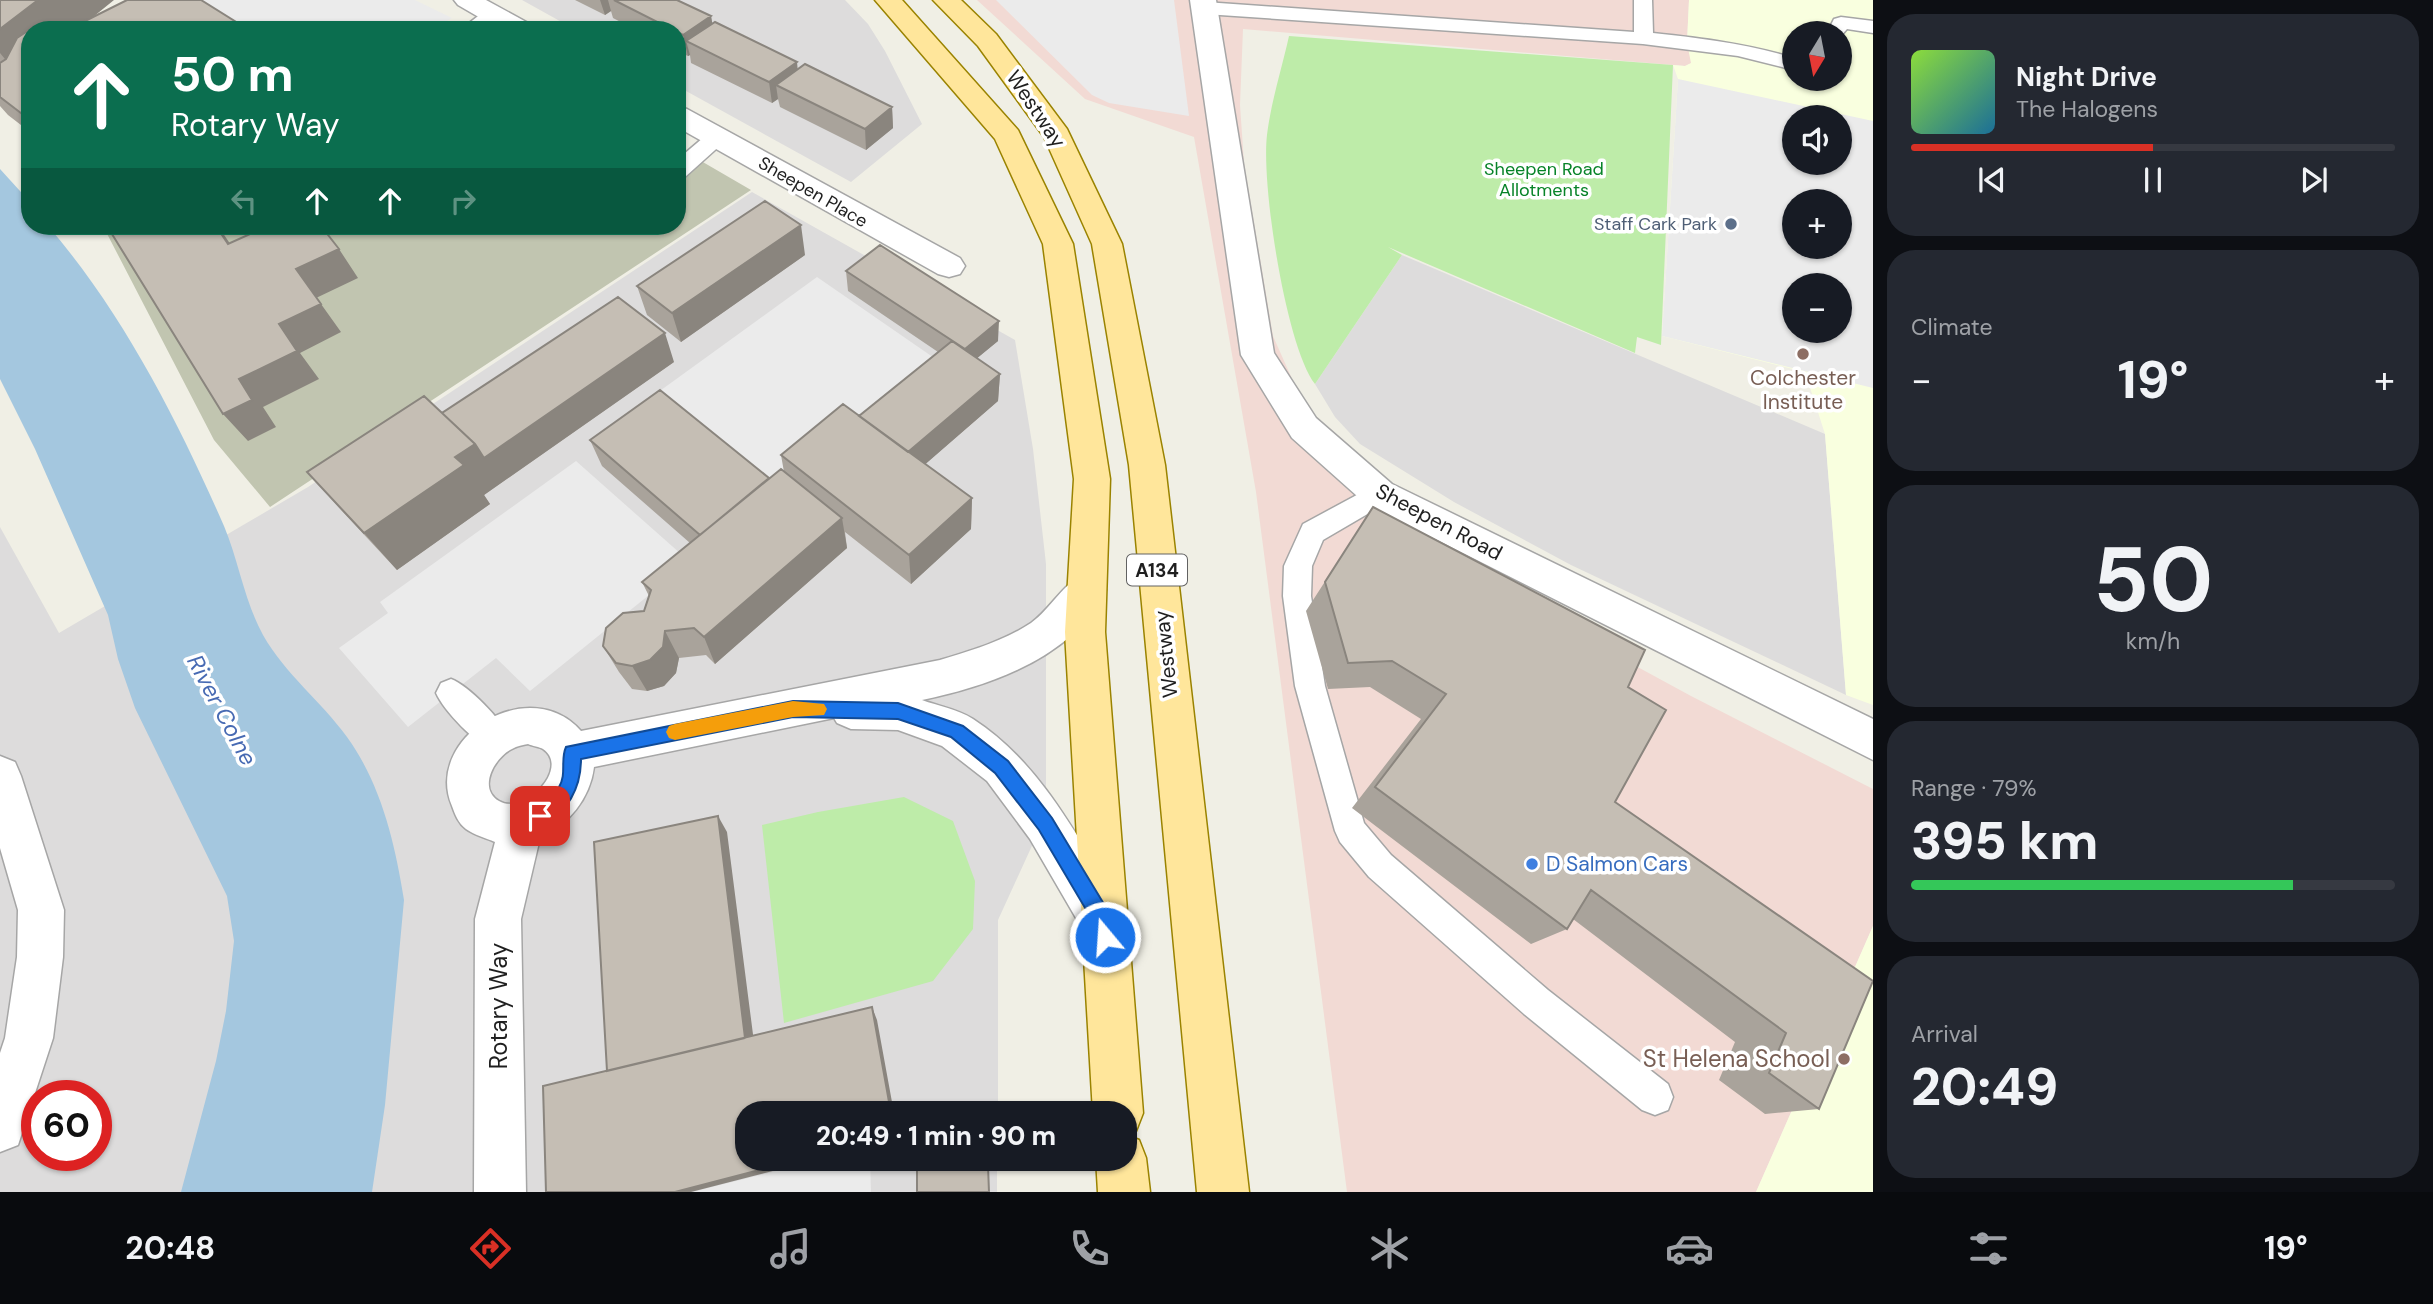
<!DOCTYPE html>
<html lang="en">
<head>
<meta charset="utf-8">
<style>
  :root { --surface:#171b24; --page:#242831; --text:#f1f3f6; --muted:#9ea1a6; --line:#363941; --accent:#d93025 }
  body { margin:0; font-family:"DM Sans",sans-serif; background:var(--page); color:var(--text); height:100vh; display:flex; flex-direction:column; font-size:26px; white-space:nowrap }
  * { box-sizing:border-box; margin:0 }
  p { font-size:23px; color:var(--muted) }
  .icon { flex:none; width:38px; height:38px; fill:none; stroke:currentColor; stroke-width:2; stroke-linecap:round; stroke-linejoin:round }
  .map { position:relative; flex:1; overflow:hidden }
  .side { display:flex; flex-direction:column; gap:14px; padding:14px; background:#0d0f14; width:560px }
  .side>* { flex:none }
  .guide { position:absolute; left:21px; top:21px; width:665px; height:214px; border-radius:28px; box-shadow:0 2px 5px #0004; background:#0b6e4f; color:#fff; overflow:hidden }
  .needle { width:46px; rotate:190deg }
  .controls { position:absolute; left:1782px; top:21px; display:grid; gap:14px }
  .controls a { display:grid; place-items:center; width:70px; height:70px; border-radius:50%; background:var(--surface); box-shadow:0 2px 5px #0004; font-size:35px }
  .speed { position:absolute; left:21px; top:1080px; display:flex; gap:14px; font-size:35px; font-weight:700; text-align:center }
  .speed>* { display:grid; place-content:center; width:91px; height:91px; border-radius:50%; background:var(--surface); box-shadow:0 2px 5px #0004; line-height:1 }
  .speed .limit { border:10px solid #d22; background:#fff; color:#111 }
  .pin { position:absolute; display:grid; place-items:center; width:60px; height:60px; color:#fff; margin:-30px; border-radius:14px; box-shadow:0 4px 10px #0006 }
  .me { position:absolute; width:77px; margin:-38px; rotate:342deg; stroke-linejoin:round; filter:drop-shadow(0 0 5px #0008) }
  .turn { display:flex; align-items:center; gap:24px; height:147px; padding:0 35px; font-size:32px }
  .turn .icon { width:91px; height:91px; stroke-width:2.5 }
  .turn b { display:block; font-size:49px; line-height:60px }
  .lanes { display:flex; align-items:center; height:66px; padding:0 35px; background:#0003; justify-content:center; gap:35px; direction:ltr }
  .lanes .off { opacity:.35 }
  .big { font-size:52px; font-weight:800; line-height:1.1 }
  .side .widget { flex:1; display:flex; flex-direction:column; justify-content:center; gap:10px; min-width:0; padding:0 24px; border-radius:28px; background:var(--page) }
  .side .dial { align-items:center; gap:0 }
  .dial b { font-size:91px; line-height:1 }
  .song { display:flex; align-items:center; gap:21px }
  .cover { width:84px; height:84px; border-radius:10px; background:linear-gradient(135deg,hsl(90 70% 55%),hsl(200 70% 35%)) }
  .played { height:7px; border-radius:4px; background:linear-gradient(90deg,var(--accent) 50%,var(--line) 50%) }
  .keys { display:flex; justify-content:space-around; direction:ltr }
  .heat { display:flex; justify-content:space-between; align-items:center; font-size:38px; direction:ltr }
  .charge { height:10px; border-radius:5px; background:linear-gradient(90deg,#34c759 79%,var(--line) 0) }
  .trip { position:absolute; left:735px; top:1101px; width:402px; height:70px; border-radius:28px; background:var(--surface); box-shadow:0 2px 5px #0004; font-weight:800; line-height:70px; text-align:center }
  .tabs { display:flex; height:112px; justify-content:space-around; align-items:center; background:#090b0e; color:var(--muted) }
  .tabs .icon { width:49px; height:49px }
  .tabs .current { color:var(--accent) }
  .tabs b { font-size:32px; color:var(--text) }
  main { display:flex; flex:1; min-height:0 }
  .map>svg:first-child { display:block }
  .residential { fill:#dddcdc; fill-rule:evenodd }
  .commercial { fill:#f2dad4 }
  .education { fill:#f9ffdf; fill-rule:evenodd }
  .construction { fill:#c1c5b0 }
  .grass { fill:#beeca9 }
  .parking { fill:#ebebeb; fill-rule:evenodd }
  .water { fill:#a4c7df }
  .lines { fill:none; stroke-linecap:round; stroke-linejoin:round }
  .service-casing { stroke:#a6a6a6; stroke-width:3 }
  .minor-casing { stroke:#a6a6a6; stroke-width:3 }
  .tertiary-casing { stroke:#a6a6a6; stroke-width:3 }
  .primary-casing { stroke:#9a8300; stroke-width:3 }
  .service { fill:#fff; fill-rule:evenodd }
  .minor { fill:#fff; fill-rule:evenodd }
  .tertiary { fill:#fff; fill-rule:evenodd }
  .primary { fill:#ffe69b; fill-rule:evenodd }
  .wall { fill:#a9a39b }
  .shaded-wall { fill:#8a857e }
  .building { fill:#c5beb4; stroke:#8a857e; stroke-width:2 }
  .route { fill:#1a73e8; stroke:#114b97; stroke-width:2 }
  .slow { fill:#f59e0b }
  .service-dot { fill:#5c6f8a; stroke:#fff; stroke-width:2.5 }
  .education-dot { fill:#8d6e63; stroke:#fff; stroke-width:2.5 }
  .shop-dot { fill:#3f7fe0; stroke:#fff; stroke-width:2.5 }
  .labels { text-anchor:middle; stroke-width:7; stroke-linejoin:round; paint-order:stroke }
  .far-park-label { font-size:18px; fill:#078328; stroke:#fff }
  .far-street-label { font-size:18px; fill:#1f1f1f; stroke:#fff }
  .far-service-label { font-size:18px; fill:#4e5e75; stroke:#fff; text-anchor:end }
  .shield { fill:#fff; stroke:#626262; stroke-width:2 }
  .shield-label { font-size:19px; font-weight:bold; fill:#1f1f1f }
  .street-label { font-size:21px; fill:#1f1f1f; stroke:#fff }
  .education-label { font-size:21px; fill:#785e54; stroke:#fff }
  .shop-label { font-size:21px; fill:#366cbe; stroke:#fff; text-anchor:start }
  .water-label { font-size:23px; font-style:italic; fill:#476ab3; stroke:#fff }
  .near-street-label { font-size:24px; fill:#1f1f1f; stroke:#fff }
  .near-education-label { font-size:24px; fill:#785e54; stroke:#fff; text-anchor:end }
</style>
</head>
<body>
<main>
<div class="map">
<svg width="1873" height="1192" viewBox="0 0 1873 1192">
  <rect width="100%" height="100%" fill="#f0efe5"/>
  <path class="residential" d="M 522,0 L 845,0 L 868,24 L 885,51 L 922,124 L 851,182 L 677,86 L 677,30 L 576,30 Z
    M 752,192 L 1015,340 L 1033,449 L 1046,564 L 1046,815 L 998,920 L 998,1113 L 747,1113 L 747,1158 L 997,1159 L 997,1192 L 0,1192 L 0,527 L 59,633 L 308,487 ZM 37,1096 L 96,1096 L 96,1155 L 37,1155 Z
    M 1402,255 L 1825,434 L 1846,695 L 1571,565 L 1454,502 L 1360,444 L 1335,417 L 1315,384 Z"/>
  <path class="commercial" d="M 977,0 L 1689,0 L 1687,43 L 1692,63 L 1685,66 L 1243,29 L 1240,105 L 1244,163 L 1273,336 L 1312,424 L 1384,529 L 1691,696 L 1873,789 L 1873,926 L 1756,1192 L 1347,1192 L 1256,492 L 1194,137 L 1085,99 Z"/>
  <path class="education" d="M 1689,0 L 1873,0 L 1873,705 L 1846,695 L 1825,434 L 1805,372 L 1662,336 L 1678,79 L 1673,65 L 1685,66 L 1691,63 L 1687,43 ZM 1794,33 L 1839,33 L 1839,79 L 1794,79 ZM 1794,117 L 1839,117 L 1839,163 L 1794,163 ZM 1794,201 L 1839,201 L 1839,247 L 1794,247 ZM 1794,285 L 1839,285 L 1839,331 L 1794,331 Z
    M 1873,926 L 1873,1192 L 1756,1192 Z"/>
  <path class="construction" d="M 677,147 L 751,190 L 270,507 L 214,440 L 103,226 L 677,226 Z"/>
  <path class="grass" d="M 1289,36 L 1673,65 L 1661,345 L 1637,337 L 1635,353 L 1388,247 L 1402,255 L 1315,384 C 1286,347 1261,184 1267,135 C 1271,102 1282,68 1289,36 Z
    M 904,797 L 953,821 L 975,881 L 973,929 L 933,981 L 784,1023 L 762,825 L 818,812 Z"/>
  <path class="parking" d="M 159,0 L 415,0 L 452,18 L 431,30 L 115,30 Z
    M 996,0 L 1174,0 L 1189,116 L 1109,103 L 1092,95 Z
    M 1678,79 L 1873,121 L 1873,388 L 1662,336 ZM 1839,117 L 1839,163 L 1794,163 L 1794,117 ZM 1839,201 L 1839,247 L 1794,247 L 1794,201 ZM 1839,285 L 1839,331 L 1794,331 L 1794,285 Z
    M 817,277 L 940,362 L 781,492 L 657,393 Z
    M 576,461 L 690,562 L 530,691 L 496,658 L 408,727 L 339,648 L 388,613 L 380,602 Z
    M 824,1159 L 870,1159 L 871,1192 L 692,1192 Z"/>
  <path class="water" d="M 0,169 L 30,202 L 30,226 L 48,226 C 123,313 178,421 224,526 C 239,562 244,600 263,635 C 285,674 321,701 347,737 C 381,784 395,843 404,900 L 385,1105 L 372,1192 L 181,1192 L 216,1061 L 226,1011 L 234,941 L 227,896 L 135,708 L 118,659 L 108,615 L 35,449 L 0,379 Z"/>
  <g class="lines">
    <g class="service-casing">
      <path id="service" d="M 1634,0 L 1652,0 L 1653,33 C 1700,38 1748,44 1794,58 L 1794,70 L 1738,56 L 1643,44 L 1205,14 L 1196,8 L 1205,2 L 1634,32 Z
        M 493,8 L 502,14 L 482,30 L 460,30 L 486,10 Z
        M 1841,17 L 1873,21 L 1873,33 L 1847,29 L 1839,38 L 1839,33 L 1827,33 L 1834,19 Z
        M 717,130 L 724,132 L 727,137 L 724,142 L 685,177 L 677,179 L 677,160 L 710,132 Z
        M 1379,483 L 1388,486 L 1392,494 L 1388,502 L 1323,540 L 1312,566 L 1311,596 L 1325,686 L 1364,823 L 1391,855 L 1548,990 L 1668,1084 L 1673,1097 L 1668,1110 L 1655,1115 L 1642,1110 L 1524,1014 L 1369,877 L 1340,842 L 1335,831 L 1295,686 L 1283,596 L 1284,566 L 1303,524 Z
        M 451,679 C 469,686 501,719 509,737 L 505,747 L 494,751 C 476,744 444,711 436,693 L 441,683 Z"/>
    </g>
    <g class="minor-casing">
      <path id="minor" d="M 454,0 L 486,0 L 530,24 L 534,30 L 501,30 L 458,5 Z
        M 677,106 L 687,109 L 960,258 L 965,266 L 960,274 L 949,277 L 938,274 L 677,127 Z
        M 1087,573 L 1101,578 L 1106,590 C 1074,657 990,686 922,700 C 938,706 958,709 973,719 C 1041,763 1078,838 1119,905 L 1126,921 L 1119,937 L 1103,944 L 1087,937 L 1030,839 L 987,781 L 942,746 L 898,730 L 851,729 L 837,723 L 834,718 L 594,767 C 590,799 568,825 540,838 L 521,919 L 526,1192 L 474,1192 L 475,919 L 495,842 C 486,838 474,835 466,829 C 458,823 455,814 452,806 C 423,738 529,672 581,731 L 940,660 C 970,651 1004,641 1031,623 C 1052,608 1062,583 1087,573 ZM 528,744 C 532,746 540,747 543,749 C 571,768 524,816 499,801 C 477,788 495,757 512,749 C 517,746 523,745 528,744 Z
        M 0,756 L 15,762 L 21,776 L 64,910 L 63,957 L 53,1038 L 18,1145 L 0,1152 L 0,1053 L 5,1038 L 17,957 L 18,910 L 0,848 Z"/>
    </g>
    <g class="tertiary-casing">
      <path id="tertiary" d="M 1190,0 L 1216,0 L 1274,353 L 1316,418 L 1392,484 L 1873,719 L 1873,760 L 1366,504 L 1292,438 L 1241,355 Z"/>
    </g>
    <g class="primary-casing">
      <path id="primary" d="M 875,0 L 902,0 L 1018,130 L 1073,244 L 1110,479 L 1105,632 L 1143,1113 L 1136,1131 L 1126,1135 L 1139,1140 L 1146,1158 L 1150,1192 L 1098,1192 L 1096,1158 L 1125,1158 L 1125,1113 L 1093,1113 L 1065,632 L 1074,479 L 1043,244 L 995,139 Z
        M 933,0 L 961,0 L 996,34 L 1067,129 L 1122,244 L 1165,465 L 1249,1192 L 1197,1192 L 1129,465 L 1092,244 L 1044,137 L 978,46 Z"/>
    </g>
    <use href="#service" class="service"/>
    <use href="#minor" class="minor"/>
    <use href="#tertiary" class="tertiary"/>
    <use href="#primary" class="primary"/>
  </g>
  <path class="wall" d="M 0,0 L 93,17 L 201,0 L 30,30 L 30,132 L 8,115 L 0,106 Z
    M 575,0 L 677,0 L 711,16 L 712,24 L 798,70 L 892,107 L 893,128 L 866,150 L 780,107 L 778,99 L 772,103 L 691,63 L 690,55 L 688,56 L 677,51 L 677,30 L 636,30 L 613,18 L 611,11 L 605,15 Z
    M 805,255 L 681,342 L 647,315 L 637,286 Z
    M 846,271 L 998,341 L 977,358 L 1000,374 L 998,401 L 925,464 L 972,498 L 971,529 L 911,584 L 845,532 L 847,548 L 715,664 L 706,655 L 679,658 L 676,673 L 664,686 L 647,691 L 632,689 L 619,672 L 603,646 L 644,611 L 649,596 L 642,582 L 690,543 L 602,466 L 590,440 L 769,478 L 784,472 L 781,455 L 859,416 L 938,352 L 848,291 Z
    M 674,362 L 484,495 L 490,504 L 397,570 L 342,511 L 307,472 L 442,413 Z
    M 1373,507 L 1628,687 L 1615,802 L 1873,981 L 1819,1109 L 1765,1114 L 1719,1080 L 1735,1042 L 1573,919 L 1567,929 L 1531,944 L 1352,808 L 1421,719 L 1370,687 L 1328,689 L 1306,611 Z"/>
  <path class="shaded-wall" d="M 38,0 L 114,0 L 77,30 L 30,30 L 30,67 L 19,76 L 0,53 L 0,29 Z
    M 600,0 L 608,0 L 611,11 L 605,15 Z
    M 711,16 L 715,38 L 686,41 L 690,55 L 688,56 L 683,35 Z
    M 797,62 L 799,83 L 776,85 L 778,99 L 772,103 L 769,82 Z
    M 892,107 L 893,128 L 866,150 L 865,129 Z
    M 801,225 L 805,255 L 681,342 L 672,313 Z
    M 216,226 L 218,226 L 250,273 L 228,244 Z
    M 339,249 L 358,278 L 316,298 L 296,269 Z
    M 321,304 L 341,332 L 300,353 L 319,379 L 263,407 L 276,427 L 248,441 L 223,414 L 239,379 L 279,324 Z
    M 999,321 L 998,341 L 964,369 L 965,349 Z
    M 665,333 L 674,362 L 484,495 L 490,504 L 397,570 L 364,533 L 455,457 L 475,444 Z
    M 1000,374 L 998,401 L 906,481 L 904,455 Z
    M 972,498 L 971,529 L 911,584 L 909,555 Z
    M 842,518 L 847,548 L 715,664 L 704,637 Z
    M 665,631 L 679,658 L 676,673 L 664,686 L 647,691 L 632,666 Z
    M 718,816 L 727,832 L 755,1050 L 607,1076 Z
    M 872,1007 L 877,1020 L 894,1113 L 891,1113 Z
    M 806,1158 L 823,1158 L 691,1192 L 675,1192 Z"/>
  <path class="building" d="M 0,0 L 38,0 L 0,29 Z
    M 127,0 L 201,0 L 249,30 L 67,30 Z
    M 614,0 L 677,0 L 711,16 L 683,35 L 677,32 L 677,30 L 673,30 Z
    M 715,22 L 797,62 L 769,82 L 686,41 Z
    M 26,32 L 30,34 L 30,120 L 0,97 L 0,63 L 6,59 L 17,38 Z
    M 805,64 L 892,107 L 865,129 L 776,85 Z
    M 765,201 L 801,225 L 672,313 L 637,286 Z
    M 107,226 L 216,226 L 228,244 L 268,226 L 321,226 L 339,249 L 296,269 L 321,304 L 279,324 L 297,351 L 239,379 L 252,400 L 223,414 Z
    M 880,245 L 999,321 L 965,349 L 846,271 Z
    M 618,297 L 665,333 L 484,458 L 475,444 L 442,413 Z
    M 952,341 L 1000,374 L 908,452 L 859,416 Z
    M 660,390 L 769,478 L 700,535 L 590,440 Z
    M 424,396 L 475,444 L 455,457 L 464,465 L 364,533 L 307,472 Z
    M 843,404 L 972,498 L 909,555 L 781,455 Z
    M 781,469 L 842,518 L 704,637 L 694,628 L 665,631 L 663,647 L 650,660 L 632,666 L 616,663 L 603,646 L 606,628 L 623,613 L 644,611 L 651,590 L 642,582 Z
    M 1373,507 L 1645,650 L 1628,687 L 1666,710 L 1615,802 L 1873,981 L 1819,1109 L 1769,1073 L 1786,1033 L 1591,890 L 1567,929 L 1375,787 L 1446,694 L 1392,661 L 1348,663 L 1325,582 Z
    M 718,816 L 745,1038 L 607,1071 L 594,842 Z
    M 872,1007 L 891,1113 L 747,1113 L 747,1158 L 806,1158 L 675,1192 L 546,1192 L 543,1086 Z
    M 988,1165 L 989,1192 L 917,1192 L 917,1167 Z"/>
  <path class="route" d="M 793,701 L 898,703 L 963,726 L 1008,761 L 1052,818 L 1110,914 L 1114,937 L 1111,944 L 1105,947 L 1098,944 L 1094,923 L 1039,830 L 995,773 L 951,737 L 898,719 L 793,717 L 581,759 C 581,787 568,814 540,825 L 534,823 L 531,816 C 536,804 552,798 559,787 C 567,774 560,760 566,747 Z"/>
  <path class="slow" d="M 793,701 L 824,704 L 827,709 L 824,715 L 793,717 L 675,740 L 669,738 L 666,732 L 669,726 L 675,724 Z"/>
  <circle class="service-dot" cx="1731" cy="224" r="7"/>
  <g class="education-dot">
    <circle cx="1803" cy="354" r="7"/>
    <circle cx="1844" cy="1059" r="7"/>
  </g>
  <circle class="shop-dot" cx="1532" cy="864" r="7"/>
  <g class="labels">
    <g class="far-park-label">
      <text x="1544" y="175">Sheepen Road<tspan x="1544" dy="21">Allotments</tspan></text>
    </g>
    <g class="far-street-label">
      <text transform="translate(813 192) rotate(30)" y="6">Sheepen Place</text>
    </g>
    <g class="far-service-label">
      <text x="1717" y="230">Staff Cark Park</text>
    </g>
    <rect class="shield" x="1127" y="554.5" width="60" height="31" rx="5"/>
    <g class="shield-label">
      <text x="1157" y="577">A134</text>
    </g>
    <g class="street-label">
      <text transform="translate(1036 109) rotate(56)" y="7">Westway</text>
      <text transform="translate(1439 522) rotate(28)" y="7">Sheepen Road</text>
      <text transform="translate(1166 654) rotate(-96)" y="7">Westway</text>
    </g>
    <g class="education-label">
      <text x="1803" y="385">Colchester<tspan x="1803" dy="24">Institute</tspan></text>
    </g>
    <g class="shop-label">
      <text x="1546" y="871">D Salmon Cars</text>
    </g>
    <g class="water-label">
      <text transform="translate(222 710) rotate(62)" y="8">River Colne</text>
    </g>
    <g class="near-street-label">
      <text transform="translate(499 1006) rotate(-90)" y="8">Rotary Way</text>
    </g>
    <g class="near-education-label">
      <text x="1830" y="1067">St Helena School</text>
    </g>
  </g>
</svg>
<div class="controls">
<a><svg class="needle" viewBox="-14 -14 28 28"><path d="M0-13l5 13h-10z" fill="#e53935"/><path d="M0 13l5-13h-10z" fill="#9ea1a6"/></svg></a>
<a><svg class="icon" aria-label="sound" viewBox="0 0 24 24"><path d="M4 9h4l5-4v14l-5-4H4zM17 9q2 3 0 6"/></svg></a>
<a>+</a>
<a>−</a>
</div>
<div class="speed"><div class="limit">60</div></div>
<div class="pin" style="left:540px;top:816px;background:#d93025"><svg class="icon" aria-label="arrive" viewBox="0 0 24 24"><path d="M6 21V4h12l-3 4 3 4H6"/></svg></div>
<svg class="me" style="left:1105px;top:937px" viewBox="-20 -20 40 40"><circle r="17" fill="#1a73e8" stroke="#fff" stroke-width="3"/><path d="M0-11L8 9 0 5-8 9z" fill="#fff"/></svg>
<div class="trip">20:49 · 1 min · 90 m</div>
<div class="guide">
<div class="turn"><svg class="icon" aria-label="ahead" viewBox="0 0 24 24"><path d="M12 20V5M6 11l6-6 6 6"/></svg><div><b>50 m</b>Rotary Way</div></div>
<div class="lanes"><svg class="icon off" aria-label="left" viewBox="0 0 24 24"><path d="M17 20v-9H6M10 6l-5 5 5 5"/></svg><svg class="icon" aria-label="ahead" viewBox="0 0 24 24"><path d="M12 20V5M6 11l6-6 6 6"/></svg><svg class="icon" aria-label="ahead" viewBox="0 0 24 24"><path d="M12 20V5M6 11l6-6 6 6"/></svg><svg class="icon off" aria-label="right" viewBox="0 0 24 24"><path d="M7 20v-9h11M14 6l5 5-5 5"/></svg></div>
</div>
</div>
<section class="side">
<div class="widget">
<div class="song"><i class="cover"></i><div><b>Night Drive</b><p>The Halogens</p></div></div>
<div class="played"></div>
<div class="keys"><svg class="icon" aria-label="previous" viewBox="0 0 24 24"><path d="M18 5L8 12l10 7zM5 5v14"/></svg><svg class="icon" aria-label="pause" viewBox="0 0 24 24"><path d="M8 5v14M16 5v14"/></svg><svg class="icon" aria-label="next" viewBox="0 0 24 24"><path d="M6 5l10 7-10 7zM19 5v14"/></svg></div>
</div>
<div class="widget"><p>Climate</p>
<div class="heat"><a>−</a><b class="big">19°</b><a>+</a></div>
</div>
<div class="widget dial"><b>50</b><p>km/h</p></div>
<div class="widget"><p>Range · 79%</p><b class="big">395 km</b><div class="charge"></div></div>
<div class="widget"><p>Arrival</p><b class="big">20:49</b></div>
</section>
</main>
<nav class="tabs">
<b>20:48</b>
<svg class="icon current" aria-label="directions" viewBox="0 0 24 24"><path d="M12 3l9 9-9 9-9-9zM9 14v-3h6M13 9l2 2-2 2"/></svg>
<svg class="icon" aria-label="music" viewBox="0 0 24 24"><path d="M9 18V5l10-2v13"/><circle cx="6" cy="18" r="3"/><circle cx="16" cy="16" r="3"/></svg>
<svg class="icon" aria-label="phone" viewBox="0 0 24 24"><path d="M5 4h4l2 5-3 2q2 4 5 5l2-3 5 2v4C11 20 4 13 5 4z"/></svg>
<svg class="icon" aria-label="climate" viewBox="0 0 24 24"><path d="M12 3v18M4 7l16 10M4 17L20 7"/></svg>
<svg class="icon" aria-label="car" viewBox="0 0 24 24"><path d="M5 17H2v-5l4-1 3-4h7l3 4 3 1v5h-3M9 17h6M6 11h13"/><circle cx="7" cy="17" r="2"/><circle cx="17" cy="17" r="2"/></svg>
<svg class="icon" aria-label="filters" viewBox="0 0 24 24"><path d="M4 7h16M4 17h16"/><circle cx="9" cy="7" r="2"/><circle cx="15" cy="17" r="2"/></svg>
<b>19°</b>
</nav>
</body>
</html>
